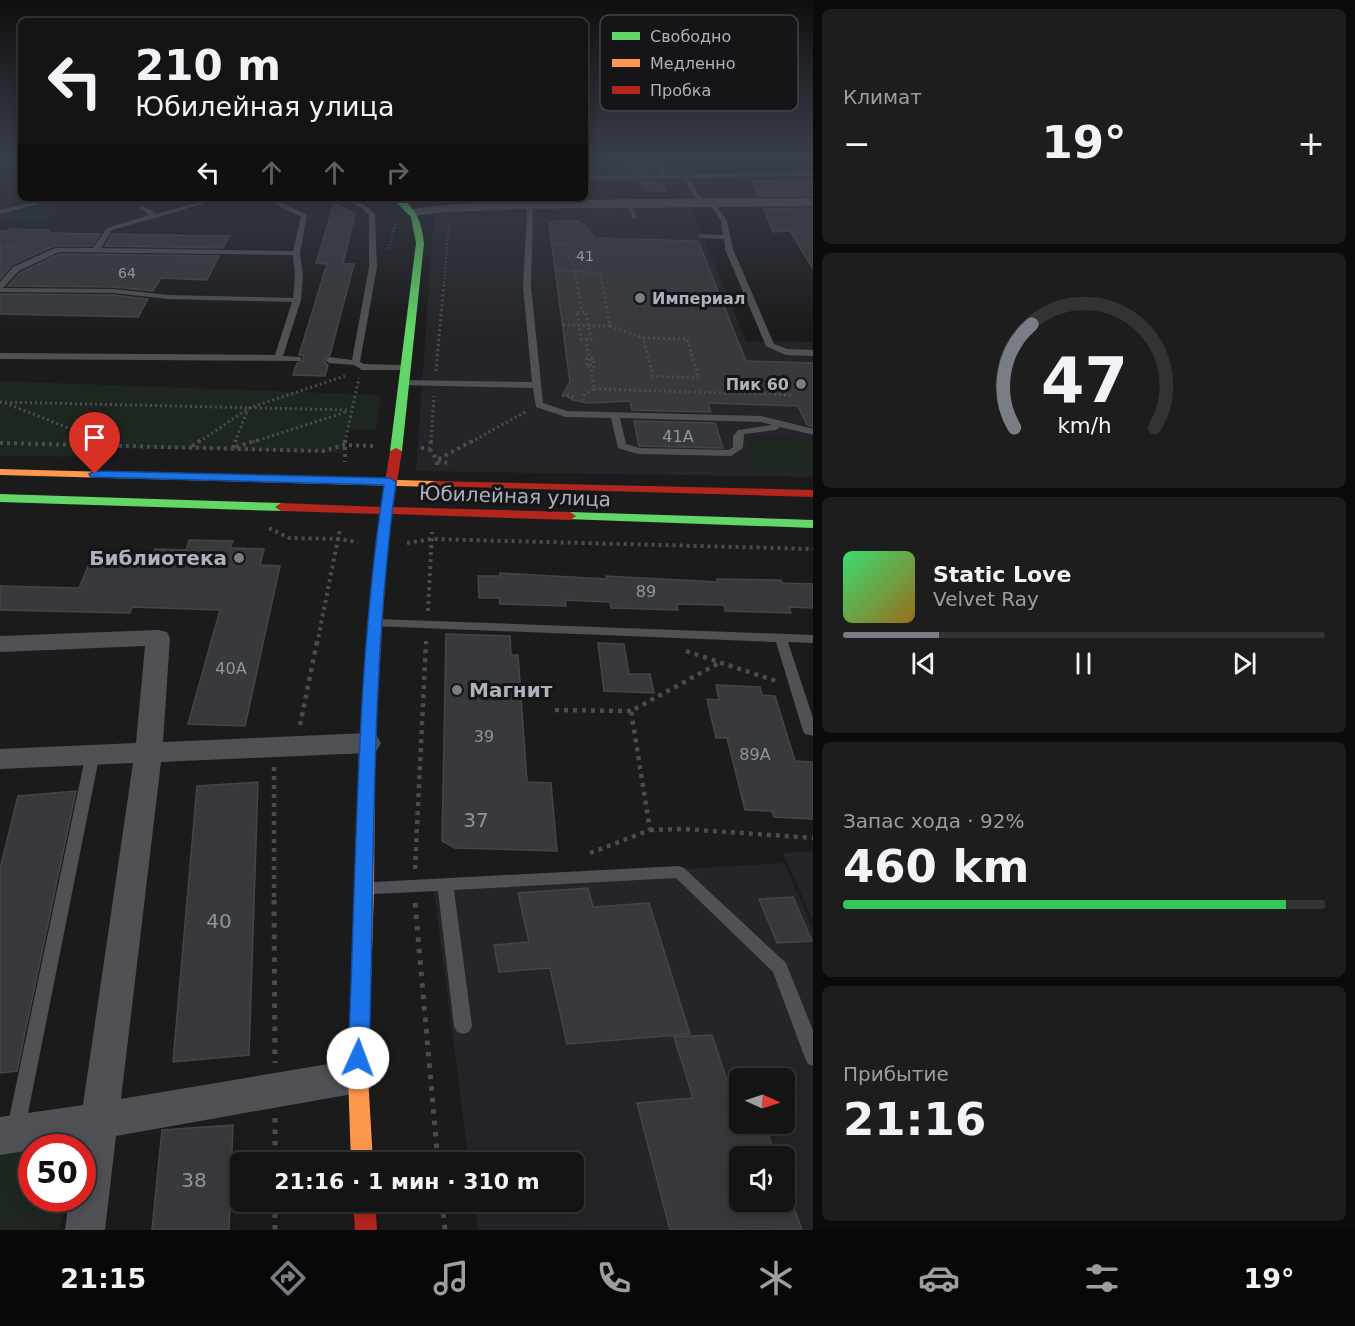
<!DOCTYPE html>
<html lang="ru">
<head>
<meta charset="utf-8">
<style>
  :root { --surface:#141415; --page:#1d1d1e; --text:#f1f3f6; --muted:#9d9ea0; --line:#333334; --accent:#797d85 }
  body { margin:0; font-family:"DejaVu Sans",sans-serif; background:var(--page); color:var(--text); height:100vh; display:flex; flex-direction:column; font-size:22px; white-space:nowrap }
  * { box-sizing:border-box; margin:0 }
  p { font-size:20px; color:var(--muted) }
  .icon { flex:none; width:33px; height:33px; fill:none; stroke:currentColor; stroke-width:2; stroke-linecap:round; stroke-linejoin:round }
  .map { position:relative; flex:1; overflow:hidden }
  .details { display:flex; flex-direction:column; gap:9px; padding:9px; background:#0b0b0c; width:542px }
  .details>* { flex:none }
  .hud { position:absolute; left:18px; top:18px; width:570px; height:183px; border-radius:9px; box-shadow:0 3px 15px #0003,0 0 0 2px var(--line); background:#141415; color:var(--text); overflow:hidden }
  .needle { width:39px; rotate:93deg }
  .buttons { position:absolute; left:729px; top:1068px; display:grid; gap:12px }
  .buttons a { display:grid; place-items:center; width:66px; height:66px; border-radius:9px; background:var(--surface); box-shadow:0 3px 15px #0003,0 0 0 2px var(--line); font-size:30px }
  .speed { position:absolute; left:18px; top:1134px; display:flex; gap:12px; font-size:30px; font-weight:700; text-align:center }
  .speed>* { display:grid; place-content:center; width:78px; height:78px; border-radius:50%; background:var(--surface); box-shadow:0 3px 15px #0003,0 0 0 2px var(--line); line-height:1 }
  .speed .limit { border:9px solid #d22; background:#fff; color:#111 }
  .pin { position:absolute; display:grid; place-items:center; width:51px; height:51px; color:#fff; margin:-62px -26px; border-radius:50% 50% 50% 0; rotate:-45deg; box-shadow:0 0 6px #0007 }
  .pin .icon { rotate:45deg }
  .me { position:absolute; width:66px; margin:-33px; rotate:2deg; stroke-linejoin:round; filter:drop-shadow(0 0 4px #0008) }
  .turn { display:flex; align-items:center; gap:21px; height:126px; padding:0 18px; font-size:27px }
  .turn .icon { width:78px; height:78px; stroke-width:2.5 }
  .turn b { display:block; font-size:42px; line-height:51px }
  .lanes { display:flex; align-items:center; height:57px; padding:0 18px; background:#0003; justify-content:center; gap:30px; direction:ltr }
  .lanes .off { opacity:.35 }
  .big { font-size:45px; font-weight:600; line-height:1.1 }
  .details .card { flex:1; display:flex; flex-direction:column; justify-content:center; gap:9px; min-width:0; padding:0 21px; border-radius:9px; background:var(--page) }
  .details .dial { align-items:center; gap:0 }
  .dial svg { height:156px; overflow:visible; fill:none; stroke:var(--line); stroke-width:7; stroke-linecap:round; text-anchor:middle }
  .dial text { fill:var(--text); stroke:none }
  .song { display:flex; align-items:center; gap:18px }
  .cover { width:72px; height:72px; border-radius:9px; background:linear-gradient(135deg,hsl(140 70% 55%),hsl(40 70% 35%)) }
  .played { height:6px; border-radius:3px; background:linear-gradient(90deg,var(--accent) 20%,var(--line) 20%) }
  .keys { display:flex; justify-content:space-around; direction:ltr }
  .heat { display:flex; justify-content:space-between; align-items:center; font-size:33px; direction:ltr }
  .charge { height:9px; border-radius:4px; background:linear-gradient(90deg,#34c759 92%,var(--line) 0) }
  .trip { position:absolute; left:230px; top:1152px; width:354px; height:60px; border-radius:9px; background:var(--surface); box-shadow:0 3px 15px #0003,0 0 0 2px var(--line); font-weight:600; line-height:60px; text-align:center }
  .tab-bar { display:flex; height:96px; justify-content:space-around; align-items:center; background:#080808; color:var(--muted) }
  .tab-bar .icon { width:42px; height:42px }
  .tab-bar .active { color:var(--accent) }
  .tab-bar b { font-size:27px; color:var(--text) }
  main { display:flex; flex:1; min-height:0 }
  .map>svg:first-child { display:block }
  .built { fill:#252529; fill-rule:evenodd }
  .green { fill:#1e271f }
  .building { fill:#38393c; stroke:#444548; stroke-width:1.5 }
  .lines { fill:none; stroke-linecap:round; stroke-linejoin:round }
  .path-far4 { stroke:#4b4c50; stroke-width:2; stroke-dasharray:1.5 2; stroke-linecap:butt }
  .path-far3 { stroke:#4b4c50; stroke-width:3; stroke-dasharray:2 3; stroke-linecap:butt }
  .path-far2 { stroke:#4b4c50; stroke-width:4; stroke-dasharray:3 4; stroke-linecap:butt }
  .path-far1 { stroke:#4b4c50; stroke-width:4.5; stroke-dasharray:4 5; stroke-linecap:butt }
  .path { stroke:#4b4c50; stroke-width:5; stroke-dasharray:4.5 7; stroke-linecap:butt }
  .lane { fill:#4f5155; fill-rule:evenodd }
  .street { fill:#4f5155; fill-rule:evenodd }
  .fast { fill:#63d668; fill-rule:evenodd }
  .slow { fill:#ff974d; fill-rule:evenodd }
  .jam { fill:#b3261e; fill-rule:evenodd }
  .route { fill:#1a73e8; stroke:#114b97; stroke-width:1.5 }
  .poi-dot { fill:#797d85; stroke:#151518; stroke-width:2 }
  .labels { text-anchor:middle; stroke-width:6; stroke-linejoin:round; paint-order:stroke }
  .far-number-label { font-size:14px; fill:#8f949e }
  .far-poi-label { font-size:16px; font-weight:bold; fill:#acb2be; stroke:#151518; text-anchor:start }
  .number-label { font-size:16px; fill:#8f949e }
  .street-label { font-size:20px; fill:#acb2be; stroke:#151518 }
  .poi-label { font-size:20px; font-weight:bold; fill:#acb2be; stroke:#151518; text-anchor:end }
  .near-number-label { font-size:20px; fill:#8f949e }
  .key { fill:#151518; stroke:#42444a; stroke-width:1.5 }
  .key-label { font-size:16px; fill:#acb2be }
</style>
</head>
<body>
<main>
<div class="map">
<svg width="814" height="1230" viewBox="0 0 814 1230">
  <rect width="100%" height="100%" fill="#1b1b1c"/>
  <path class="built" d="M 691,207 L 746,341 L 813,342 L 813,477 L 416,471 L 434,215 L 460,210 Z
    M 813,851 L 814,851 L 813,921 L 783,853 Z
    M 784,863 L 813,929 L 813,1230 L 478,1230 L 474,1202 L 573,1202 L 573,1162 L 469,1162 L 433,884 ZM 740,1078 L 784,1078 L 784,1124 L 740,1124 ZM 740,1156 L 784,1156 L 784,1202 L 740,1202 Z"/>
  <path class="green" d="M 415,198 L 545,198 L 553,201 L 428,204 Z
    M 50,202 L 56,206 L 43,222 L 0,221 L 0,215 Z
    M 0,381 L 381,395 L 376,430 L 348,430 L 343,453 L 91,447 L 86,457 L 0,456 Z
    M 744,436 L 813,438 L 813,472 L 757,470 Z
    M 31,1148 L 32,1198 L 65,1199 L 60,1230 L 0,1230 L 0,1153 Z"/>
  <path class="building" d="M 624,159 L 645,159 L 654,173 L 633,173 Z
    M 798,180 L 813,180 L 813,196 L 758,196 L 752,181 Z
    M 638,181 L 660,181 L 666,191 L 644,190 Z
    M 334,204 L 355,213 L 343,264 L 354,264 L 330,355 L 323,360 L 328,365 L 325,376 L 293,375 L 297,363 L 303,361 L 303,355 L 299,355 L 327,264 L 316,263 Z
    M 813,208 L 813,269 L 790,231 L 773,232 L 764,209 Z
    M 560,221 L 578,221 L 586,226 L 594,238 L 698,241 L 746,361 L 813,363 L 813,427 L 807,425 L 798,406 L 708,403 L 711,412 L 632,410 L 630,401 L 587,403 L 573,400 L 563,394 L 570,382 L 549,223 Z
    M 10,229 L 49,230 L 50,233 L 100,234 L 92,246 L 54,246 L 12,265 L 0,279 L 0,231 L 8,231 Z
    M 112,234 L 159,235 L 229,236 L 223,248 L 105,246 Z
    M 59,254 L 219,256 L 207,280 L 161,278 L 153,291 L 114,287 L 8,286 L 20,273 Z
    M 0,294 L 114,295 L 148,299 L 138,317 L 0,314 Z
    M 634,421 L 715,423 L 723,448 L 639,446 Z
    M 189,540 L 233,541 L 230,548 L 264,549 L 260,565 L 280,566 L 245,726 L 188,724 L 220,610 L 132,607 L 130,613 L 0,610 L 0,586 L 79,588 L 89,564 L 149,565 L 155,549 L 186,550 Z
    M 500,573 L 607,579 L 606,576 L 718,582 L 717,579 L 781,580 L 782,583 L 813,584 L 813,608 L 789,607 L 791,613 L 725,611 L 724,605 L 677,604 L 678,610 L 611,608 L 610,602 L 565,600 L 566,606 L 500,604 L 499,598 L 479,598 L 478,576 L 500,576 Z
    M 446,634 L 510,636 L 511,655 L 518,655 L 527,782 L 551,783 L 557,851 L 455,848 L 442,841 Z
    M 598,643 L 624,644 L 629,674 L 650,674 L 654,693 L 604,691 Z
    M 716,685 L 760,687 L 762,695 L 775,696 L 795,761 L 813,762 L 813,819 L 774,817 L 772,811 L 745,810 L 727,738 L 716,738 L 707,699 L 719,700 Z
    M 258,782 L 249,1055 L 173,1062 L 197,786 Z
    M 76,791 L 17,1071 L 0,1073 L 0,869 L 18,796 Z
    M 588,888 L 593,907 L 649,903 L 690,1034 L 567,1044 L 550,968 L 499,972 L 494,945 L 529,942 L 518,893 Z
    M 793,897 L 812,941 L 777,943 L 759,899 Z
    M 712,1035 L 732,1096 L 740,1095 L 740,1124 L 764,1124 L 776,1156 L 740,1156 L 740,1202 L 792,1202 L 802,1230 L 670,1230 L 637,1103 L 693,1098 L 674,1037 Z
    M 233,1125 L 229,1230 L 152,1230 L 162,1130 Z"/>
  <g class="lines">
    <path class="path-far4" d="M 552,244 L 570,244 L 576,259 L 573,259 L 577,283
      M 0,246 L 28,246
      M 389,249 L 395,224
      M 572,253 L 568,253 L 569,259 L 573,259
      M 555,270 L 600,273 L 602,283
      M 444,283 L 449,223"/>
    <path class="path-far3" d="M 577,282 L 582,312
      M 577,312 L 586,312 L 591,339 L 581,339 Z
      M 563,325 L 610,326 L 602,282
      M 610,326 L 643,338
      M 643,338 L 687,339 L 699,378 L 653,376 Z
      M 586,339 L 591,367
      M 586,358 L 593,358 L 594,367 L 587,367 Z
      M 436,371 L 444,282
      M 594,389 L 793,395
      M 562,396 L 569,395 L 576,399
      M 583,401 L 585,394 L 594,389 L 591,367
      M 0,402 L 350,410
      M 5,403 L 104,442
      M 199,442 L 249,408 L 345,376
      M 235,442 L 248,409
      M 253,442 L 346,412
      M 345,442 L 359,378
      M 431,442 L 434,396
      M 471,442 L 527,411"/>
    <path class="path-far2" d="M 100,440 L 110,444
      M 345,440 L 345,462
      M 0,443 L 323,451 L 344,445 L 375,446
      M 192,446 L 201,440
      M 236,447 L 258,440
      M 233,448 L 236,440
      M 421,448 L 430,449 L 431,440
      M 430,449 L 437,460 L 447,463
      M 437,465 L 437,460 L 474,440
      M 269,528 L 289,538 L 339,539 L 358,542
      M 407,543 L 431,539 L 814,549
      M 428,611 L 432,532
      M 317,644 L 340,529
      M 426,644 L 426,640"/>
    <path class="path-far1" d="M 686,651 L 776,681
      M 555,710 L 631,711
      M 300,725 L 317,642
      M 274,767 L 274,901
      M 650,830 L 684,829 L 814,838
      M 590,853 L 650,830 L 631,711 L 721,662
      M 415,869 L 426,642"/>
    <path class="path" d="M 274,900 L 275,1063
      M 415,903 L 438,1162
      M 275,1118 L 275,1162
      M 275,1202 L 275,1230
      M 442,1202 L 445,1230"/>
    <path class="lane" d="M 650,159 L 656,159 L 667,175 L 814,172 L 814,176 L 689,178 L 704,203 L 701,205 L 698,203 L 683,178 L 585,180 L 585,176 L 661,175 Z
      M 51,198 L 62,198 L 0,214 L 0,210 Z
      M 214,198 L 224,198 L 112,230 L 101,248 L 293,251 L 301,217 L 263,198 L 271,198 L 307,215 L 300,253 L 303,275 L 301,300 L 283,356 L 301,357 L 301,361 L 0,359 L 0,353 L 275,355 L 292,302 L 168,299 L 114,293 L 0,292 L 0,282 L 13,267 L 55,248 L 93,248 L 107,228 L 150,215 L 139,208 L 139,206 L 143,206 L 157,214 ZM 59,252 L 293,255 L 295,275 L 293,298 L 168,295 L 114,289 L 3,288 L 19,271 Z
      M 339,198 C 353,198 366,204 375,214 L 377,267 L 360,362 L 364,364 L 405,365 L 408,366 L 408,370 L 362,370 L 354,365 L 329,363 L 325,360 L 329,357 L 352,360 L 369,267 L 369,215 L 362,208 Z
      M 710,202 L 714,202 L 727,221 L 733,249 L 774,344 L 787,349 L 814,350 L 814,356 L 786,355 L 766,346 L 725,249 L 724,239 L 701,238 L 698,236 L 701,234 L 723,235 L 721,221 L 709,203 Z
      M 527,203 L 529,204 L 533,212 L 531,286 L 543,403 L 567,411 L 761,416 L 814,429 L 814,435 L 780,427 L 776,430 L 744,434 L 743,448 L 731,456 L 638,454 L 618,448 L 611,418 L 566,417 L 536,407 L 533,388 L 399,385 L 399,381 L 402,380 L 532,382 L 523,286 L 527,212 L 524,205 ZM 620,418 L 761,422 L 772,425 L 738,430 L 733,436 L 733,447 L 729,450 L 639,448 L 626,444 Z
      M 626,203 L 630,203 L 637,218 L 633,218 Z
      M 377,619 L 814,635 L 814,643 L 788,642 L 814,721 L 814,736 L 805,734 L 803,731 L 776,642 L 373,626 L 371,623 L 373,620 Z
      M 93,748 L 98,749 L 100,753 L 25,1128 L 23,1135 L 16,1137 L 9,1135 L 7,1128 L 86,753 L 88,749 Z
      M 679,866 L 684,868 L 786,963 L 814,1033 L 814,1066 L 808,1064 L 805,1058 L 773,972 L 676,878 L 454,890 L 472,1026 L 469,1032 L 463,1034 L 457,1032 L 454,1026 L 438,891 L 373,894 L 367,893 L 365,888 L 367,883 L 373,882 Z"/>
    <path class="street" d="M 814,198 L 814,206 L 527,209 L 448,212 L 413,216 L 406,212 C 422,197 766,199 814,198 Z
      M 158,630 L 167,632 L 170,638 L 163,742 L 367,733 L 377,736 L 381,743 L 377,750 L 367,753 L 161,762 L 121,1099 L 358,1059 L 371,1064 L 376,1076 L 371,1088 L 358,1093 L 116,1136 L 105,1230 L 65,1230 L 69,1198 L 82,1198 L 82,1148 L 77,1148 L 78,1143 L 32,1148 L 32,1150 L 0,1155 L 0,1117 L 83,1105 L 133,763 L 0,769 L 0,749 L 136,743 L 145,646 L 0,652 L 0,636 Z"/>
    <path class="fast" d="M 392,198 L 401,198 C 417,209 422,224 424,243 L 402,451 L 396,454 L 390,451 L 416,243 L 411,217 Z
      M 0,494 L 281,503 L 287,507 L 281,511 L 0,502 Z
      M 570,512 L 814,520 L 814,528 L 566,519 L 564,516 L 566,513 Z"/>
    <path class="slow" d="M 0,469 L 435,481 L 441,484 L 435,487 L 0,475 Z
      M 367,744 L 372,746 L 375,750 L 374,889 L 368,1076 L 373,1162 L 351,1162 L 348,1076 L 356,889 L 359,750 L 362,746 Z"/>
    <path class="jam" d="M 396,448 L 402,451 L 393,507 L 570,512 L 576,516 L 570,520 L 392,514 L 387,546 L 375,750 L 372,754 L 362,754 L 359,750 L 375,546 L 380,514 L 281,511 L 275,507 L 281,503 L 381,507 L 390,451 Z
      M 435,481 L 814,490 L 814,497 L 431,486 L 429,484 L 431,482 Z
      M 353,1202 L 375,1202 L 377,1230 L 355,1230 Z"/>
  </g>
  <linearGradient id="sky" x2="0" y2="1"><stop stop-color="#0f0f0f"/><stop offset="0.48" stop-color="#393f4b"/><stop offset="1" stop-color="#393f4b" stop-opacity="0"/></linearGradient>
  <rect width="814" height="331" fill="url(#sky)"/>
  <path class="route" d="M 95,471 L 390,478 L 396,482 C 370,672 375,866 369,1058 L 366,1065 L 358,1068 L 351,1065 L 348,1058 C 357,867 355,674 384,485 L 91,477 L 89,474 Z"/>
  <g class="poi-dot">
    <circle cx="640" cy="298" r="6"/>
    <circle cx="801" cy="384" r="6"/>
    <circle cx="239" cy="558" r="6"/>
    <circle cx="457" cy="690" r="6"/>
  </g>
  <g class="labels">
    <g class="far-number-label">
      <text x="585" y="261">41</text>
      <text x="127" y="278">64</text>
    </g>
    <g class="far-poi-label">
      <text x="652" y="304">Империал</text>
      <text x="789" y="390" text-anchor="end">Пик 60</text>
    </g>
    <g class="number-label">
      <text x="678" y="442">41А</text>
      <text x="646" y="597">89</text>
      <text x="231" y="674">40А</text>
      <text x="484" y="742">39</text>
      <text x="755" y="760">89А</text>
    </g>
    <g class="street-label">
      <text transform="translate(515 496) rotate(2)" y="7">Юбилейная улица</text>
    </g>
    <g class="poi-label">
      <text x="227" y="565">Библиотека</text>
      <text x="469" y="697" text-anchor="start">Магнит</text>
    </g>
    <g class="near-number-label">
      <text x="476" y="827">37</text>
      <text x="219" y="928">40</text>
      <text x="194" y="1187">38</text>
    </g>
  </g>
  <rect x="600" y="15" width="198" height="96" rx="9" class="key"/>
  <rect x="612" y="32" width="28" height="8" fill="#63d668"/>
  <rect x="612" y="59" width="28" height="8" fill="#ff974d"/>
  <rect x="612" y="86" width="28" height="8" fill="#b3261e"/>
  <g class="key-label">
    <text x="650" y="42">Свободно</text>
    <text x="650" y="69">Медленно</text>
    <text x="650" y="96">Пробка</text>
  </g>
</svg>
<div class="buttons">
<a><svg class="needle" viewBox="-14 -14 28 28"><path d="M0-13l5 13h-10z" fill="#e53935"/><path d="M0 13l5-13h-10z" fill="#9d9ea0"/></svg></a>
<a><svg class="icon" aria-label="sound" viewBox="0 0 24 24"><path d="M4 9h4l5-4v14l-5-4H4zM17 9q2 3 0 6"/></svg></a>
</div>
<div class="speed"><div class="limit">50</div></div>
<div class="pin" style="left:95px;top:474px;background:#d93025"><svg class="icon" aria-label="arrive" viewBox="0 0 24 24"><path d="M6 21V4h12l-3 4 3 4H6"/></svg></div>
<svg class="me" style="left:358px;top:1058px" viewBox="-20 -20 40 40"><circle r="19" fill="#fff"/><path d="M0-13L10 11 0 6-10 11z" fill="#1a73e8"/></svg>
<div class="trip">21:16 · 1 мин · 310 m</div>
<div class="hud">
<div class="turn"><svg class="icon" aria-label="left" viewBox="0 0 24 24"><path d="M17 20v-9H6M10 6l-5 5 5 5"/></svg><div><b>210 m</b>Юбилейная улица</div></div>
<div class="lanes"><svg class="icon" aria-label="left" viewBox="0 0 24 24"><path d="M17 20v-9H6M10 6l-5 5 5 5"/></svg><svg class="icon off" aria-label="ahead" viewBox="0 0 24 24"><path d="M12 20V5M6 11l6-6 6 6"/></svg><svg class="icon off" aria-label="ahead" viewBox="0 0 24 24"><path d="M12 20V5M6 11l6-6 6 6"/></svg><svg class="icon off" aria-label="right" viewBox="0 0 24 24"><path d="M7 20v-9h11M14 6l5 5-5 5"/></svg></div>
</div>
</div>
<section class="details">
<div class="card"><p>Климат</p>
<div class="heat"><a>−</a><b class="big">19°</b><a>+</a></div>
</div>
<div class="card dial"><svg viewBox="0 0 100 80">
<path d="M14 69A42 42 0 1 1 86 69"/>
<path d="M14 69A42 42 0 0 1 23 16" stroke="#797d85"/>
<text x="50" y="56" font-size="32" font-weight="700">47</text>
<text x="50" y="72" font-size="11">km/h</text>
</svg></div>
<div class="card">
<div class="song"><i class="cover"></i><div><b>Static Love</b><p>Velvet Ray</p></div></div>
<div class="played"></div>
<div class="keys"><svg class="icon" aria-label="previous" viewBox="0 0 24 24"><path d="M18 5L8 12l10 7zM5 5v14"/></svg><svg class="icon" aria-label="pause" viewBox="0 0 24 24"><path d="M8 5v14M16 5v14"/></svg><svg class="icon" aria-label="next" viewBox="0 0 24 24"><path d="M6 5l10 7-10 7zM19 5v14"/></svg></div>
</div>
<div class="card"><p>Запас хода · 92%</p><b class="big">460 km</b><div class="charge"></div></div>
<div class="card"><p>Прибытие</p><b class="big">21:16</b></div>
</section>
</main>
<nav class="tab-bar">
<b>21:15</b>
<svg class="icon active" aria-label="directions" viewBox="0 0 24 24"><path d="M12 3l9 9-9 9-9-9zM9 14v-3h6M13 9l2 2-2 2"/></svg>
<svg class="icon" aria-label="music" viewBox="0 0 24 24"><path d="M9 18V5l10-2v13"/><circle cx="6" cy="18" r="3"/><circle cx="16" cy="16" r="3"/></svg>
<svg class="icon" aria-label="phone" viewBox="0 0 24 24"><path d="M5 4h4l2 5-3 2q2 4 5 5l2-3 5 2v4C11 20 4 13 5 4z"/></svg>
<svg class="icon" aria-label="climate" viewBox="0 0 24 24"><path d="M12 3v18M4 7l16 10M4 17L20 7"/></svg>
<svg class="icon" aria-label="car" viewBox="0 0 24 24"><path d="M5 17H2v-5l4-1 3-4h7l3 4 3 1v5h-3M9 17h6M6 11h13"/><circle cx="7" cy="17" r="2"/><circle cx="17" cy="17" r="2"/></svg>
<svg class="icon" aria-label="filters" viewBox="0 0 24 24"><path d="M4 7h16M4 17h16"/><circle cx="9" cy="7" r="2"/><circle cx="15" cy="17" r="2"/></svg>
<b>19°</b>
</nav>
</body>
</html>
